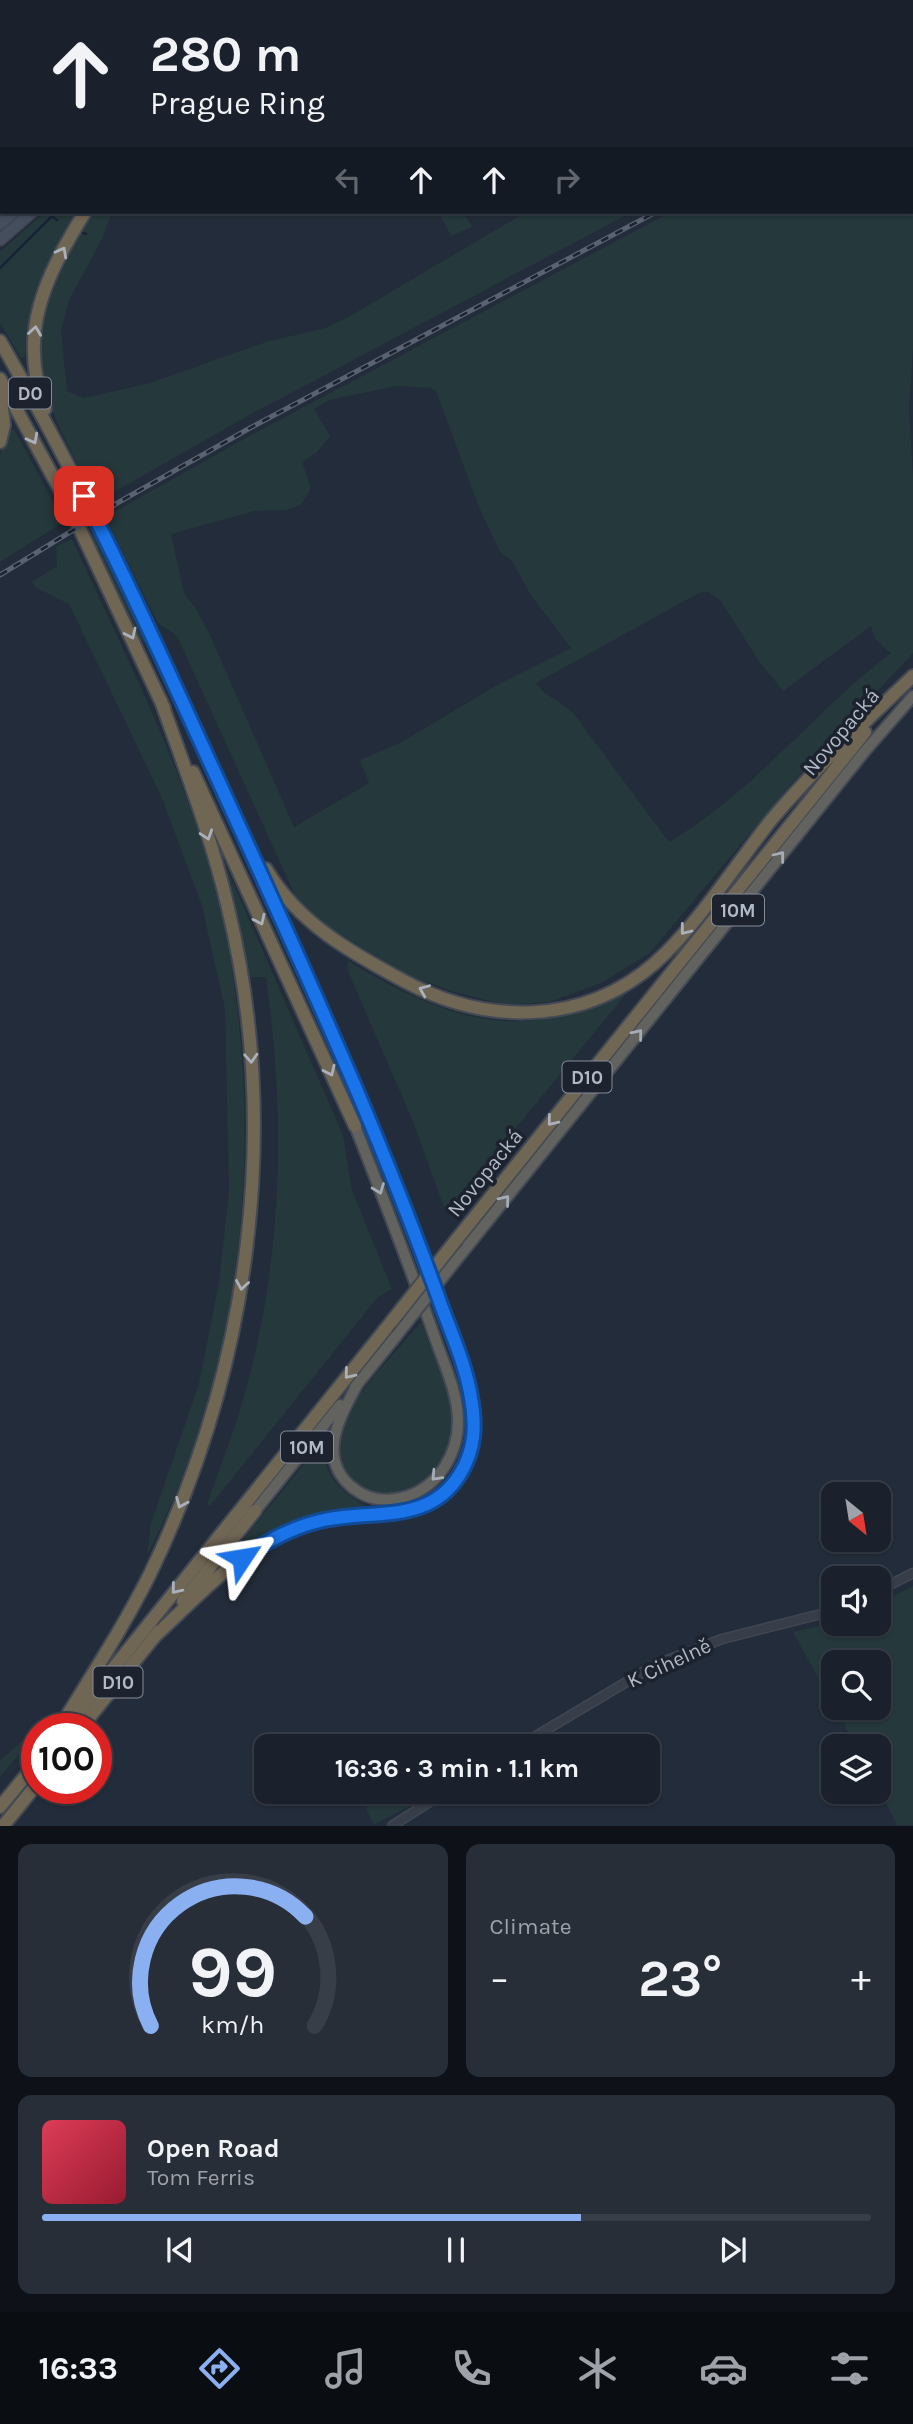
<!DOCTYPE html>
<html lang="en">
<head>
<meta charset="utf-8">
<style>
  :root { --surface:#1a212c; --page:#272e38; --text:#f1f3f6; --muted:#9fa3a9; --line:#383e48; --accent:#8bb0f2 }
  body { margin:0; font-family:Karla,sans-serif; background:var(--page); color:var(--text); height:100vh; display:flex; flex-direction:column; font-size:26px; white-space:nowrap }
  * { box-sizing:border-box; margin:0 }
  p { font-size:23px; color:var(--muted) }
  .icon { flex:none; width:38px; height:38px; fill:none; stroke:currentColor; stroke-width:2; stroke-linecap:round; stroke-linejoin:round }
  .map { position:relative; height:1826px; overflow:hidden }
  .panel { display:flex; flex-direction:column; gap:18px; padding:18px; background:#0e1218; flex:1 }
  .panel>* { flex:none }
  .banner { position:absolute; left:0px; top:0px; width:914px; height:214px; box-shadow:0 2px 5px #0004,0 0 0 2px var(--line); background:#1a212c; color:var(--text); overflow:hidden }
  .needle { width:46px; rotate:150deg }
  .tools { position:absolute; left:821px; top:1482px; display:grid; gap:14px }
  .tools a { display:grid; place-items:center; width:70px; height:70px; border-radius:14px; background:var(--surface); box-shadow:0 2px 5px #0004,0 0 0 2px var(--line); font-size:35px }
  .speed { position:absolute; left:21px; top:1713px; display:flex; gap:14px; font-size:35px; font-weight:700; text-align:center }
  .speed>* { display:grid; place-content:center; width:91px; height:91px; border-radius:50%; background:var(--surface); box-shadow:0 2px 5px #0004,0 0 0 2px var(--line); line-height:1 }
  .speed .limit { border:10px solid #d22; background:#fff; color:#111 }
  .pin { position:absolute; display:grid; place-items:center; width:60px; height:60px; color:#fff; margin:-30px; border-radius:14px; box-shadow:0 4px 10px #0006 }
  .me { position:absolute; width:77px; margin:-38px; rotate:57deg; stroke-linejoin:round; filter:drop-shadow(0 0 5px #0008) }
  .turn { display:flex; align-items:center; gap:24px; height:147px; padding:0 35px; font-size:32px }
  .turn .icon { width:91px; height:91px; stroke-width:2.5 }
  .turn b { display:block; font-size:49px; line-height:60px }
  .lanes { display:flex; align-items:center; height:66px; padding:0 35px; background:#0003; justify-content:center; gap:35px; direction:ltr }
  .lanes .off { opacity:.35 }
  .big { font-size:52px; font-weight:700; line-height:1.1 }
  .panel .card { flex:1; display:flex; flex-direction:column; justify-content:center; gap:10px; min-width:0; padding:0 24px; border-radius:14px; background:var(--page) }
  .panel .dial { align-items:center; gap:0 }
  .dial svg { height:182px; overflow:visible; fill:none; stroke:var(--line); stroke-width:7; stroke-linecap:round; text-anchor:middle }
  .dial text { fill:var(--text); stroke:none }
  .song { display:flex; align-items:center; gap:21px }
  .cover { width:84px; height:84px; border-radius:10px; background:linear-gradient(135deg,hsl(350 70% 55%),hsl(350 70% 35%)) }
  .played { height:7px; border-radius:4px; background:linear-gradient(90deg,var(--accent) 65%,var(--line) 65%) }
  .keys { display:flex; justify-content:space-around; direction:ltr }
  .heat { display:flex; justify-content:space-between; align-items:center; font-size:38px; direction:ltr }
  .panel .tiles { flex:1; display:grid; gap:18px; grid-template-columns:1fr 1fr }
  .card:last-child { grid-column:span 2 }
  .trip { position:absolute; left:254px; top:1734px; width:406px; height:70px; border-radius:14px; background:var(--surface); box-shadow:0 2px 5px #0004,0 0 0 2px var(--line); font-weight:700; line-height:70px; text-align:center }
  .menu { display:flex; height:112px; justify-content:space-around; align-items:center; background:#0a0d12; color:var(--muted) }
  .menu .icon { width:49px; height:49px }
  .menu .selected { color:var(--accent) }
  .menu b { font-size:32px; color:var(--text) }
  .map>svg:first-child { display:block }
  .green { fill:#25383b; fill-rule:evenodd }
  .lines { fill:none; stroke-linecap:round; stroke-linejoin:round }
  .stream { stroke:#172337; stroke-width:2.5 }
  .tertiary-casing { stroke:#404753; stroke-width:11 }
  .secondary-casing { stroke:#404753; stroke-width:13 }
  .primary-casing { stroke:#404753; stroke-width:14 }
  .trunk-casing { stroke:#424955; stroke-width:14 }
  .motorway-casing { stroke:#424955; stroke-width:16 }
  .tertiary { stroke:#373e4a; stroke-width:8 }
  .secondary { stroke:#454e5d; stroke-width:10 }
  .primary { stroke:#555d6a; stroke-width:10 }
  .trunk { stroke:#62625f; stroke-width:10 }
  .motorway { stroke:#706654; stroke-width:12 }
  .rail-casing { stroke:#596271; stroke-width:5 }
  .rail { stroke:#1c232f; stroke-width:2.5; stroke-dasharray:8; stroke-linecap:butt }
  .trunk-bridge-casing { stroke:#424955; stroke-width:14; stroke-linecap:butt }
  .motorway-bridge-casing { stroke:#424955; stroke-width:16; stroke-linecap:butt }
  .trunk-bridge { stroke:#62625f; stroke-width:10 }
  .motorway-bridge { stroke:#706654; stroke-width:12 }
  .oneway { stroke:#abb1bb }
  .oneway2 { stroke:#a6acb7 }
  .route-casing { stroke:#114b97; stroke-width:18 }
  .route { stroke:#1a73e8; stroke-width:12 }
  .labels { text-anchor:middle; stroke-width:7; stroke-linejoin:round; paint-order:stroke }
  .shield { fill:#1c232f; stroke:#858c99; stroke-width:2 }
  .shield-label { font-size:19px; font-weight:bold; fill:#b2b9c6 }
  .street-label { font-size:21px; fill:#b2b9c6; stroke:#1c232f }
</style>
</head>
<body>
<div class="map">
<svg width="913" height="1826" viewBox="0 0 913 1826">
  <rect width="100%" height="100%" fill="#232c3a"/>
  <path class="green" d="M 913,116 L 913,349 L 909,408 L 913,476 L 913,653 L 792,783 L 650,953 L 601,983 L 549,1002 L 505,1005 L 455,992 L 407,975 L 338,933 L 300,906 L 177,636 L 158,623 L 105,517 L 253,434 L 671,212 L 912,212 ZM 397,386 L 431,388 L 436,391 L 478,505 L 500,552 L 512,561 L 530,594 L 571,648 L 497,685 L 400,743 L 360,760 L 369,783 L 294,827 L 210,635 L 195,607 L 184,593 L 171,534 L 254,511 L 286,510 L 301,505 L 311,488 L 302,462 L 317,452 L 330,436 L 314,409 L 329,400 ZM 708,592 L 721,601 L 758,660 L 783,691 L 871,626 L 875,639 L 891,653 C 814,711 753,793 669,842 L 574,714 C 562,702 545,696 536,683 L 699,593 Z
    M 45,212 L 75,212 C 49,256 26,304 25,357 L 21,358 L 0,323 L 0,252 Z
    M 92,212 L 112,212 L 102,239 L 69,300 L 61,331 L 67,391 L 84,398 L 150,383 L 266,342 L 325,328 L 345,319 L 526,212 L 632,212 L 244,418 L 95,503 C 79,463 54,425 44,384 C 30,324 62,262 92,212 Z
    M 438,212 L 463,212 L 472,227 L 451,236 Z
    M 14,429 L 64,522 L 0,562 L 0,454 L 11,430 Z
    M 92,522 L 147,638 L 144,642 L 140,641 L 86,525 Z
    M 72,539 C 113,629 159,719 192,813 C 199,833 208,853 213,874 C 269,1101 253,1347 147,1556 L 151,1523 L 199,1384 L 219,1282 L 229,1192 L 225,1009 L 202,906 L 162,798 L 69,604 L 35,587 L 32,582 L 57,566 L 56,547 Z
    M 224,862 L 343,1135 L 352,1190 L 392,1289 L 377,1298 L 210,1506 L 207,1504 C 219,1470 232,1437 242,1403 C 283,1265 286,1118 266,977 L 249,977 Z
    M 348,961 C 448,1021 523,1047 631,988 L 446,1213 L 412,1119 L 347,969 Z
    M 421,1322 C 432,1352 456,1399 454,1430 C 448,1515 321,1514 338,1434 C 345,1403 399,1349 421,1322 Z
    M 325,1438 C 318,1473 343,1495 372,1509 L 356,1509 L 229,1557 Z
    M 913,1586 L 913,1825 L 897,1825 L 879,1789 L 878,1746 L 856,1746 L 835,1708 L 878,1708 L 878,1662 L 833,1662 L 833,1705 L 793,1632 L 833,1623 L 878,1624 L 879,1604 Z
    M 40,1724 L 41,1727 L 37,1729 L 37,1733 L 0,1777 L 0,1761 Z
    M 373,1792 L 435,1792 L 374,1825 L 366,1809 Z"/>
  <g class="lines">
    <path class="stream" d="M 48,213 L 57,220
      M 83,233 L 86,234
      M 0,268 L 56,212"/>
    <g class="tertiary-casing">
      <path id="tertiary" d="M 369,2 L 371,0
        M 0,56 L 2,56
        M 878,1591 L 913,1573
        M 519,1746 L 655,1665 L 722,1639 L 833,1611
        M 392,1826 L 445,1792"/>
    </g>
    <g class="secondary-casing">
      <path id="secondary" d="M 68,2 L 71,0
        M 93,2 L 95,0
        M 0,50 L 2,50
        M 0,65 L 2,66
        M 0,224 L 14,212
        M 0,240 L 32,212"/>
    </g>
    <g class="primary-casing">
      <path id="primary" d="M 144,0 L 148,2
        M 219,2 L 223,0
        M 250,2 L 252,0
        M 270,2 L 272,0"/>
    </g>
    <g class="trunk-casing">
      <path id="trunk" d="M 355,1126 C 382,1195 409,1264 434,1335 C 443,1362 458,1392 458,1421 C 458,1454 439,1485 408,1496 C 389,1502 369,1501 353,1488 C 315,1458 341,1415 358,1383
        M 462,1253 L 865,751 L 913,696
        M 355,1387 L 397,1335
        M 255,1511 L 340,1405"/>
    </g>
    <g class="motorway-casing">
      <path id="motorway" d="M 0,124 L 2,124
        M 0,341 C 116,542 208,757 303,969 C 349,1071 394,1174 432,1280 C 446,1317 463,1355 471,1394 C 477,1421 476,1448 462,1472 C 434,1519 387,1511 341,1517 C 317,1520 294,1528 272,1539 C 228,1562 192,1602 155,1636
        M 0,379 L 70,508 L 164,708
        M 0,393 L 4,425 L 0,442
        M 45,409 C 17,333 45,277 85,212
        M 193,772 L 355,1126
        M 266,869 C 298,923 350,952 404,981 C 486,1025 583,1026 655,963 C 696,927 737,863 772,819 C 815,768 865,722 913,676
        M 457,1239 L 865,732
        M 183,1601 L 255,1511
        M 75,1716 L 392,1321
        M 59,1729 C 90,1678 123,1628 150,1574 C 249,1369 282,1131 228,908 C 212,838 185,769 161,701
        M 80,1729 L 159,1631
        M 0,1807 L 37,1762
        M 3,1826 L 37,1784"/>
    </g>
    <use href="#tertiary" class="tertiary"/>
    <use href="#secondary" class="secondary"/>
    <use href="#primary" class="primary"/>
    <use href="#trunk" class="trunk"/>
    <use href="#motorway" class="motorway"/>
    <g class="rail-casing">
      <path id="rail" d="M 912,104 L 913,103
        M 0,575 L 119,502 L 250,428 L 656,212"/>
    </g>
    <use href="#rail" class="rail"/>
    <g class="trunk-bridge-casing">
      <path id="trunk-bridge" d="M 397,1335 L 462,1253"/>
    </g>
    <g class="motorway-bridge-casing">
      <path id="motorway-bridge" d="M 392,1321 L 457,1239"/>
    </g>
    <use href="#trunk-bridge" class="trunk-bridge"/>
    <use href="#motorway-bridge" class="motorway-bridge"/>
  </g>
  <defs><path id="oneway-chevron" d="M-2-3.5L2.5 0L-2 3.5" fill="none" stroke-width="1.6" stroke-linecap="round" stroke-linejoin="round" transform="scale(1.75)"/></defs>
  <g class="oneway">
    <use href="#oneway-chevron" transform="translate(62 252) rotate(-62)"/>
    <use href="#oneway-chevron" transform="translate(35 331) rotate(-82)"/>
    <use href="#oneway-chevron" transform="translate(33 439) rotate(62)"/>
    <use href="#oneway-chevron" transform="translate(131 634) rotate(65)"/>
    <use href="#oneway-chevron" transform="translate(207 835) rotate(72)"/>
    <use href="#oneway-chevron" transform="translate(260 920) rotate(65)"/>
    <use href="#oneway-chevron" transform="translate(685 930) rotate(128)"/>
    <use href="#oneway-chevron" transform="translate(424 990) rotate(-157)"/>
    <use href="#oneway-chevron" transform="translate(251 1058) rotate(87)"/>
    <use href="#oneway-chevron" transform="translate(330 1071) rotate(65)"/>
    <use href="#oneway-chevron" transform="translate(552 1121) rotate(129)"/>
    <use href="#oneway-chevron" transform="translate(242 1285) rotate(99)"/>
    <use href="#oneway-chevron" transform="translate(349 1374) rotate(129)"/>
    <use href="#oneway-chevron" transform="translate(181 1503) rotate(113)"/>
    <use href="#oneway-chevron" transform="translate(176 1589) rotate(129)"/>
  </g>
  <g class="oneway2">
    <use href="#oneway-chevron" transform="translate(780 856) rotate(-52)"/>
    <use href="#oneway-chevron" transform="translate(638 1034) rotate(-51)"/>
    <use href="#oneway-chevron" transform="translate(379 1189) rotate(69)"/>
    <use href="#oneway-chevron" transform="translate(505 1200) rotate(-51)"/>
    <use href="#oneway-chevron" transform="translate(436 1476) rotate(133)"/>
  </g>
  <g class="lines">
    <g class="route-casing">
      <path id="route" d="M 84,496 C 128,581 167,669 207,756 C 258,867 309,979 357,1091 C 387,1162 415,1232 441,1305 C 452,1335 466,1366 471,1398 C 476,1425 475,1450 460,1474 C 429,1525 374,1509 324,1520 C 294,1526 267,1541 242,1558"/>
    </g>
    <use href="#route" class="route"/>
  </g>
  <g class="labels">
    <g class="shield">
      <rect x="9" y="377.5" width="42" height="31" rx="5"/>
      <rect x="712" y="894.5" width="52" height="31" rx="5"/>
      <rect x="562.5" y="1061.5" width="49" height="31" rx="5"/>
      <rect x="281" y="1431.5" width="52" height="31" rx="5"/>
      <rect x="93.5" y="1666.5" width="49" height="31" rx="5"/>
    </g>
    <g class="shield-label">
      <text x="30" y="400">D0</text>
      <text x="738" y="917">10M</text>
      <text x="587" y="1084">D10</text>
      <text x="307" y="1454">10M</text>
      <text x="118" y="1689">D10</text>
    </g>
    <g class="street-label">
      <text transform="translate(841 732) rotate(-50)" y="7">Novopacká</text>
      <text transform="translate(485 1173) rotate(-51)" y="7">Novopacká</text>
      <text transform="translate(669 1663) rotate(-25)" y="7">K Cihelně</text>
    </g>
  </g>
</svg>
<div class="tools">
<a><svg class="needle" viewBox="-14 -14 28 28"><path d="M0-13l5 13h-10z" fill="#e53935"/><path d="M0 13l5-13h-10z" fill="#9fa3a9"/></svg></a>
<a><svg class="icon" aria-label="sound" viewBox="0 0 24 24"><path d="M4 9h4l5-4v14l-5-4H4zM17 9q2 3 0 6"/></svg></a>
<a><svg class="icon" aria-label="search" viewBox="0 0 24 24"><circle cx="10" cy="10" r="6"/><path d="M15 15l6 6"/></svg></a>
<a><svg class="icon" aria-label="layers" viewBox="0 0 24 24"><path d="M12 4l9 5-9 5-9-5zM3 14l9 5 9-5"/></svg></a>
</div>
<div class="speed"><div class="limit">100</div></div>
<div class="pin" style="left:84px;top:496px;background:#d93025"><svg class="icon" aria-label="arrive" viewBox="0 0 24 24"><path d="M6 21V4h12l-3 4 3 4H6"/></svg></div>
<svg class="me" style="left:242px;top:1558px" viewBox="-20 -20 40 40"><path d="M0-17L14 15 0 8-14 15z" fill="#1a73e8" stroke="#fff" stroke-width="4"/></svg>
<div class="trip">16:36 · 3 min · 1.1 km</div>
<div class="banner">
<div class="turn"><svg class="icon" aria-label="ahead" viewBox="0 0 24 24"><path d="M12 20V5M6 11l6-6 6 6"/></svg><div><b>280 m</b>Prague Ring</div></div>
<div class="lanes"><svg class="icon off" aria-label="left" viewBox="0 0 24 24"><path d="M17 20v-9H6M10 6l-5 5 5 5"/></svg><svg class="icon" aria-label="ahead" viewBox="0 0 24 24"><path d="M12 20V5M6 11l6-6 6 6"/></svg><svg class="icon" aria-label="ahead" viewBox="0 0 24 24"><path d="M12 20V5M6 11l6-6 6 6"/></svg><svg class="icon off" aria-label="right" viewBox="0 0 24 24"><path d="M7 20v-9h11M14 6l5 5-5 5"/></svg></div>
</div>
</div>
<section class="panel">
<div class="tiles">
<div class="card dial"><svg viewBox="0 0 100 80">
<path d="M14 69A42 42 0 1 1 86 69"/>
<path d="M14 69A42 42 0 0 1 82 21" stroke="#8bb0f2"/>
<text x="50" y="56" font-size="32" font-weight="700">99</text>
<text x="50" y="72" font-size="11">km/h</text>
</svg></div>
<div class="card"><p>Climate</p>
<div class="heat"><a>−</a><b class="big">23°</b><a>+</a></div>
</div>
<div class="card">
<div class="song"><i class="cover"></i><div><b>Open Road</b><p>Tom Ferris</p></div></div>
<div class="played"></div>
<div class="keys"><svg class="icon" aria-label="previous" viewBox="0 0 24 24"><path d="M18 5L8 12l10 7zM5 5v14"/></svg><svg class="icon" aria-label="pause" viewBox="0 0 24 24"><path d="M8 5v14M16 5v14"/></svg><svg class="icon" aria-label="next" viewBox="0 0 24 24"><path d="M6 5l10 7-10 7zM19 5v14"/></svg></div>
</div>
</div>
</section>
<nav class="menu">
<b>16:33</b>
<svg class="icon selected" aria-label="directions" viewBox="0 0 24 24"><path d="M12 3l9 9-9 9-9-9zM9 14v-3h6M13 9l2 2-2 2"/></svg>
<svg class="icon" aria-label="music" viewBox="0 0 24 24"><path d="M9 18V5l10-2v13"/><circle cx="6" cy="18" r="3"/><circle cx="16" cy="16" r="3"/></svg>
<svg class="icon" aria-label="phone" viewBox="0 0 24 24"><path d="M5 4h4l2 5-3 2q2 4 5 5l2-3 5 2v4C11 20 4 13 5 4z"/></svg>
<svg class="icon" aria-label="climate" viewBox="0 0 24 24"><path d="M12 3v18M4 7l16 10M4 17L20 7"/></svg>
<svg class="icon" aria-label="car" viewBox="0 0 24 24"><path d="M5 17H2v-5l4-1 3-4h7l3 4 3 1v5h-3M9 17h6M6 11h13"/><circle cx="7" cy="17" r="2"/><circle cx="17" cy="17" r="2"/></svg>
<svg class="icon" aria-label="filters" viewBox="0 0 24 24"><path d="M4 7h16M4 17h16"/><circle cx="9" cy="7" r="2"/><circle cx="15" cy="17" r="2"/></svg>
</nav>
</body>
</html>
